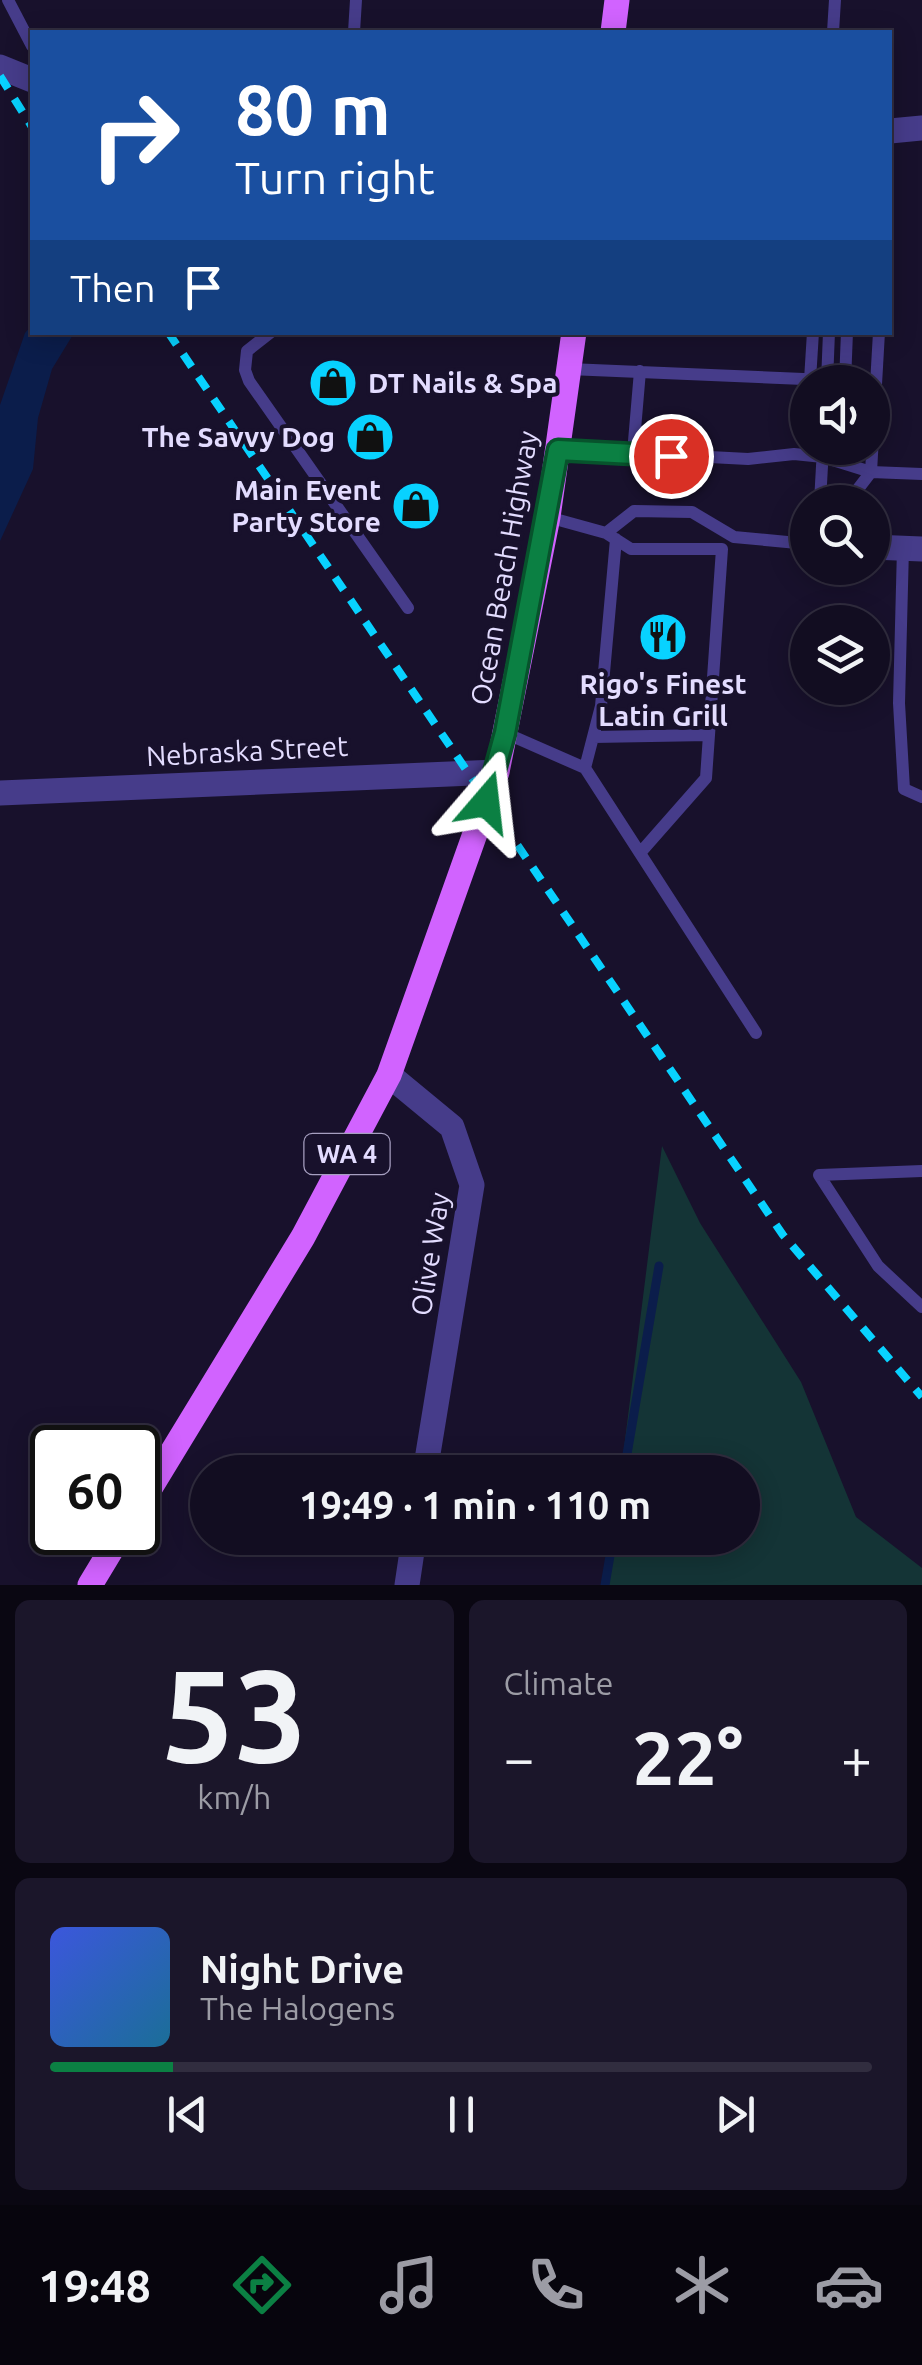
<!DOCTYPE html>
<html lang="en">
<head>
<meta charset="utf-8">
<style>
  :root { --surface:#120d21; --page:#1b162a; --text:#f1f3f6; --muted:#9c9ca5; --line:#312d3f; --accent:#0b8043 }
  body { margin:0; font-family:Ubuntu,sans-serif; background:var(--page); color:var(--text); height:100vh; display:flex; flex-direction:column; font-size:38px; white-space:nowrap }
  * { box-sizing:border-box; margin:0 }
  p { font-size:32px; color:var(--muted) }
  .icon { flex:none; width:55px; height:55px; fill:none; stroke:currentColor; stroke-width:2; stroke-linecap:round; stroke-linejoin:round }
  .map { position:relative; height:1585px; overflow:hidden }
  .sheet { display:flex; flex-direction:column; gap:15px; padding:15px; background:#0a0712; flex:1 }
  .sheet>* { flex:none }
  .hud { position:absolute; left:30px; top:30px; width:862px; height:305px; border-radius:0px; box-shadow:0 5px 25px #0003,0 0 0 2px var(--line); background:#1a4fa0; color:#fff; overflow:hidden }
  .tools { position:absolute; left:790px; top:365px; display:grid; gap:20px }
  .tools a { display:grid; place-items:center; width:100px; height:100px; border-radius:50%; background:var(--surface); box-shadow:0 5px 25px #0003,0 0 0 2px var(--line); font-size:50px }
  .speed { position:absolute; left:30px; top:1425px; display:flex; gap:20px; font-size:50px; font-weight:700; text-align:center }
  .speed>* { display:grid; place-content:center; width:130px; height:130px; border-radius:50%; background:var(--surface); box-shadow:0 5px 25px #0003,0 0 0 2px var(--line); line-height:1 }
  .speed .limit { border:5px solid #111; border-radius:15px; background:#fff; color:#111 }
  .pin { position:absolute; display:grid; place-items:center; width:85px; height:85px; color:#fff; margin:-42px; border:5px solid #fff; border-radius:50%; box-shadow:0 2px 10px #0007 }
  .me { position:absolute; width:110px; margin:-55px; rotate:17deg; stroke-linejoin:round; filter:drop-shadow(0 0 8px #0008) }
  .turn { display:flex; align-items:center; gap:35px; height:210px; padding:0 40px; font-size:45px }
  .turn .icon { width:130px; height:130px; stroke-width:2.5 }
  .turn b { display:block; font-size:70px; line-height:85px }
  .then { display:flex; align-items:center; height:95px; padding:0 40px; background:#0003; gap:20px; font-size:38px }
  .big { font-size:75px; font-weight:600; line-height:1.1 }
  .sheet .card { flex:1; display:flex; flex-direction:column; justify-content:center; gap:15px; min-width:0; padding:0 35px; border-radius:15px; background:var(--page) }
  .sheet .dial { align-items:center; gap:0 }
  .dial b { font-size:130px; line-height:1 }
  .song { display:flex; align-items:center; gap:30px }
  .cover { width:120px; height:120px; border-radius:15px; background:linear-gradient(135deg,hsl(230 70% 55%),hsl(200 70% 35%)) }
  .played { height:10px; border-radius:5px; background:linear-gradient(90deg,var(--accent) 15%,var(--line) 15%) }
  .keys { display:flex; justify-content:space-around; direction:ltr }
  .heat { display:flex; justify-content:space-between; align-items:center; font-size:55px; direction:ltr }
  .sheet .tiles { flex:1; display:grid; gap:15px; grid-template-columns:1fr 1fr }
  .card:last-child { grid-column:span 2 }
  .trip { position:absolute; left:190px; top:1455px; width:570px; height:100px; border-radius:50px; background:var(--surface); box-shadow:0 5px 25px #0003,0 0 0 2px var(--line); font-weight:600; line-height:100px; text-align:center }
  .dock { display:flex; height:160px; justify-content:space-around; align-items:center; background:#07050d; color:var(--muted) }
  .dock .icon { width:70px; height:70px }
  .dock .current { color:var(--accent) }
  .dock b { font-size:45px; color:var(--text) }
  .map>svg:first-child { display:block }
  .green { fill:#143436 }
  .water { fill:#0b1d4b }
  .lines { fill:none; stroke-linecap:round; stroke-linejoin:round }
  .stream { stroke:#0b1d4b; stroke-width:9 }
  .service { stroke:#463c8a; stroke-width:12 }
  .minor { stroke:#463c8a; stroke-width:25 }
  .tertiary { stroke:#463c8a; stroke-width:25 }
  .primary { stroke:#d163ff; stroke-width:25 }
  .rail { stroke:#08d2ff; stroke-width:8; stroke-dasharray:15 12; stroke-linecap:butt }
  .route-casing { stroke:#07532c; stroke-width:25 }
  .route { stroke:#0b8043; stroke-width:18 }
  .labels { text-anchor:middle; stroke-width:8; stroke-linejoin:round; paint-order:stroke }
  .shield { fill:#18112c; stroke:#a69fc0; stroke-width:2.5 }
  .shield-label { font-size:25px; font-weight:bold; fill:#e3dcff }
  .poi-label { font-size:28px; font-weight:bold; fill:#e3dcff; stroke:#18112c; text-anchor:end }
  .street-label { font-size:28px; fill:#e3dcff; stroke:#18112c }
</style>
</head>
<body>
<div class="map">
<svg width="922" height="1585" viewBox="0 0 922 1585">
  <rect width="100%" height="100%" fill="#18112c"/>
  <path class="green" d="M 662,1146 L 700,1223 L 801,1382 L 856,1517 L 922,1568 L 922,1585 L 606,1585 L 612,1538 L 742,1538 L 742,1472 L 621,1472 Z"/>
  <path class="water" d="M 32,325 L 32,332 L 74,333 L 52,369 L 38,418 L 33,469 L 0,541 L 0,405 L 25,333 Z"/>
  <g class="lines">
    <path class="stream" d="M 624,1472 L 659,1266
      M 605,1585 L 613,1538"/>
    <path class="service" d="M 8,0 L 32,46
      M 354,32 L 356,0
      M 833,32 L 835,0
      M 271,332 L 247,351 L 245,370 L 249,381 L 408,608
      M 569,369 L 827,380
      M 810,380 L 813,332
      M 827,382 L 829,332
      M 845,382 L 847,332
      M 557,449 L 748,459 L 794,454 L 823,457 L 871,472 L 922,474
      M 633,453 L 640,371
      M 820,502 L 823,448
      M 848,502 L 871,472 L 879,332
      M 548,517 L 606,533 L 631,549 L 722,549 L 706,778 L 640,853
      M 606,533 L 634,511 L 692,512 L 734,537 L 808,544
      M 903,548 L 899,703 L 904,789 L 922,797
      M 505,733 L 585,768 L 756,1033
      M 593,737 L 709,735
      M 585,768 L 601,706 L 616,539
      M 922,1171 L 819,1175 L 878,1266 L 922,1307"/>
    <path class="minor" d="M 872,547 L 922,549
      M 0,793 L 497,772
      M 389,1075 L 452,1127 L 472,1185 L 425,1472
      M 407,1585 L 414,1538"/>
    <path class="tertiary" d="M 0,67 L 32,80
      M 890,131 L 922,128"/>
    <path class="primary" d="M 613,32 L 617,0
      M 138,1508 L 303,1237 L 389,1075 L 497,772 L 548,517 L 574,332
      M 90,1585 L 122,1532"/>
    <path class="rail" d="M 0,76 L 32,127
      M 168,332 L 783,1235 L 922,1397"/>
  </g>
  <g class="lines">
    <g class="route-casing">
      <path id="route" d="M 486,802 L 505,733 L 558,450 L 671,456"/>
    </g>
    <use href="#route" class="route"/>
  </g>
  <defs>
    <g id="shop-disc" transform="scale(2.5)"><circle r="9.5" fill="#08d2ff" stroke="#18112c"/><path d="M-5-2.5h2.3a2.7 3.5 0 0 1 5.4 0H5L5.5 6h-11ZM-1.5-2.5h3a1.5 2.3 0 0 0-3 0Z" fill="#111"/></g>
    <g id="restaurant-disc" transform="scale(2.5)"><circle r="9.5" fill="#08d2ff" stroke="#18112c"/><path d="M-5-6h1v4h1v-4h1v4h1v-4h1v5L-1.5 .5V6h-2V.5L-5-1ZM5-6V6H3V1.5H1.5Q1.5-4 5-6Z" fill="#111"/></g>
  </defs>
  <g fill-rule="evenodd">
    <use href="#shop-disc" x="333" y="383"/>
    <use href="#shop-disc" x="370" y="437"/>
    <use href="#shop-disc" x="416" y="506"/>
    <use href="#restaurant-disc" x="663" y="637"/>
  </g>
  <g class="labels">
    <rect class="shield" x="304.5" y="1134" width="85" height="40" rx="8"/>
    <g class="shield-label">
      <text x="347" y="1163">WA 4</text>
    </g>
    <g class="poi-label">
      <text x="368" y="393" text-anchor="start">DT Nails &amp; Spa</text>
      <text x="335" y="447">The Savvy Dog</text>
      <text x="381" y="500">Main Event<tspan x="381" dy="32">Party Store</tspan></text>
      <text x="663" y="694" text-anchor="middle">Rigo's Finest<tspan x="663" dy="32">Latin Grill</tspan></text>
    </g>
    <g class="street-label">
      <text transform="translate(504 568) rotate(-80)" y="10">Ocean Beach Highway</text>
      <text transform="translate(247 751) rotate(-3)" y="10">Nebraska Street</text>
      <text transform="translate(430 1254) rotate(-81)" y="10">Olive Way</text>
    </g>
  </g>
</svg>
<div class="tools">
<a><svg class="icon" aria-label="sound" viewBox="0 0 24 24"><path d="M4 9h4l5-4v14l-5-4H4zM17 9q2 3 0 6"/></svg></a>
<a><svg class="icon" aria-label="search" viewBox="0 0 24 24"><circle cx="10" cy="10" r="6"/><path d="M15 15l6 6"/></svg></a>
<a><svg class="icon" aria-label="layers" viewBox="0 0 24 24"><path d="M12 4l9 5-9 5-9-5zM3 14l9 5 9-5"/></svg></a>
</div>
<div class="speed"><div class="limit">60</div></div>
<div class="pin" style="left:671px;top:456px;background:#d93025"><svg class="icon" aria-label="arrive" viewBox="0 0 24 24"><path d="M6 21V4h12l-3 4 3 4H6"/></svg></div>
<svg class="me" style="left:486px;top:802px" viewBox="-20 -20 40 40"><path d="M0-17L14 15 0 8-14 15z" fill="#0b8043" stroke="#fff" stroke-width="4"/></svg>
<div class="trip">19:49 · 1 min · 110 m</div>
<div class="hud">
<div class="turn"><svg class="icon" aria-label="right" viewBox="0 0 24 24"><path d="M7 20v-9h11M14 6l5 5-5 5"/></svg><div><b>80 m</b>Turn right</div></div>
<div class="then">Then<svg class="icon" aria-label="arrive" viewBox="0 0 24 24"><path d="M6 21V4h12l-3 4 3 4H6"/></svg></div>
</div>
</div>
<section class="sheet">
<div class="tiles">
<div class="card dial"><b>53</b><p>km/h</p></div>
<div class="card"><p>Climate</p>
<div class="heat"><a>−</a><b class="big">22°</b><a>+</a></div>
</div>
<div class="card">
<div class="song"><i class="cover"></i><div><b>Night Drive</b><p>The Halogens</p></div></div>
<div class="played"></div>
<div class="keys"><svg class="icon" aria-label="previous" viewBox="0 0 24 24"><path d="M18 5L8 12l10 7zM5 5v14"/></svg><svg class="icon" aria-label="pause" viewBox="0 0 24 24"><path d="M8 5v14M16 5v14"/></svg><svg class="icon" aria-label="next" viewBox="0 0 24 24"><path d="M6 5l10 7-10 7zM19 5v14"/></svg></div>
</div>
</div>
</section>
<nav class="dock">
<b>19:48</b>
<svg class="icon current" aria-label="directions" viewBox="0 0 24 24"><path d="M12 3l9 9-9 9-9-9zM9 14v-3h6M13 9l2 2-2 2"/></svg>
<svg class="icon" aria-label="music" viewBox="0 0 24 24"><path d="M9 18V5l10-2v13"/><circle cx="6" cy="18" r="3"/><circle cx="16" cy="16" r="3"/></svg>
<svg class="icon" aria-label="phone" viewBox="0 0 24 24"><path d="M5 4h4l2 5-3 2q2 4 5 5l2-3 5 2v4C11 20 4 13 5 4z"/></svg>
<svg class="icon" aria-label="climate" viewBox="0 0 24 24"><path d="M12 3v18M4 7l16 10M4 17L20 7"/></svg>
<svg class="icon" aria-label="car" viewBox="0 0 24 24"><path d="M5 17H2v-5l4-1 3-4h7l3 4 3 1v5h-3M9 17h6M6 11h13"/><circle cx="7" cy="17" r="2"/><circle cx="17" cy="17" r="2"/></svg>
</nav>
</body>
</html>
